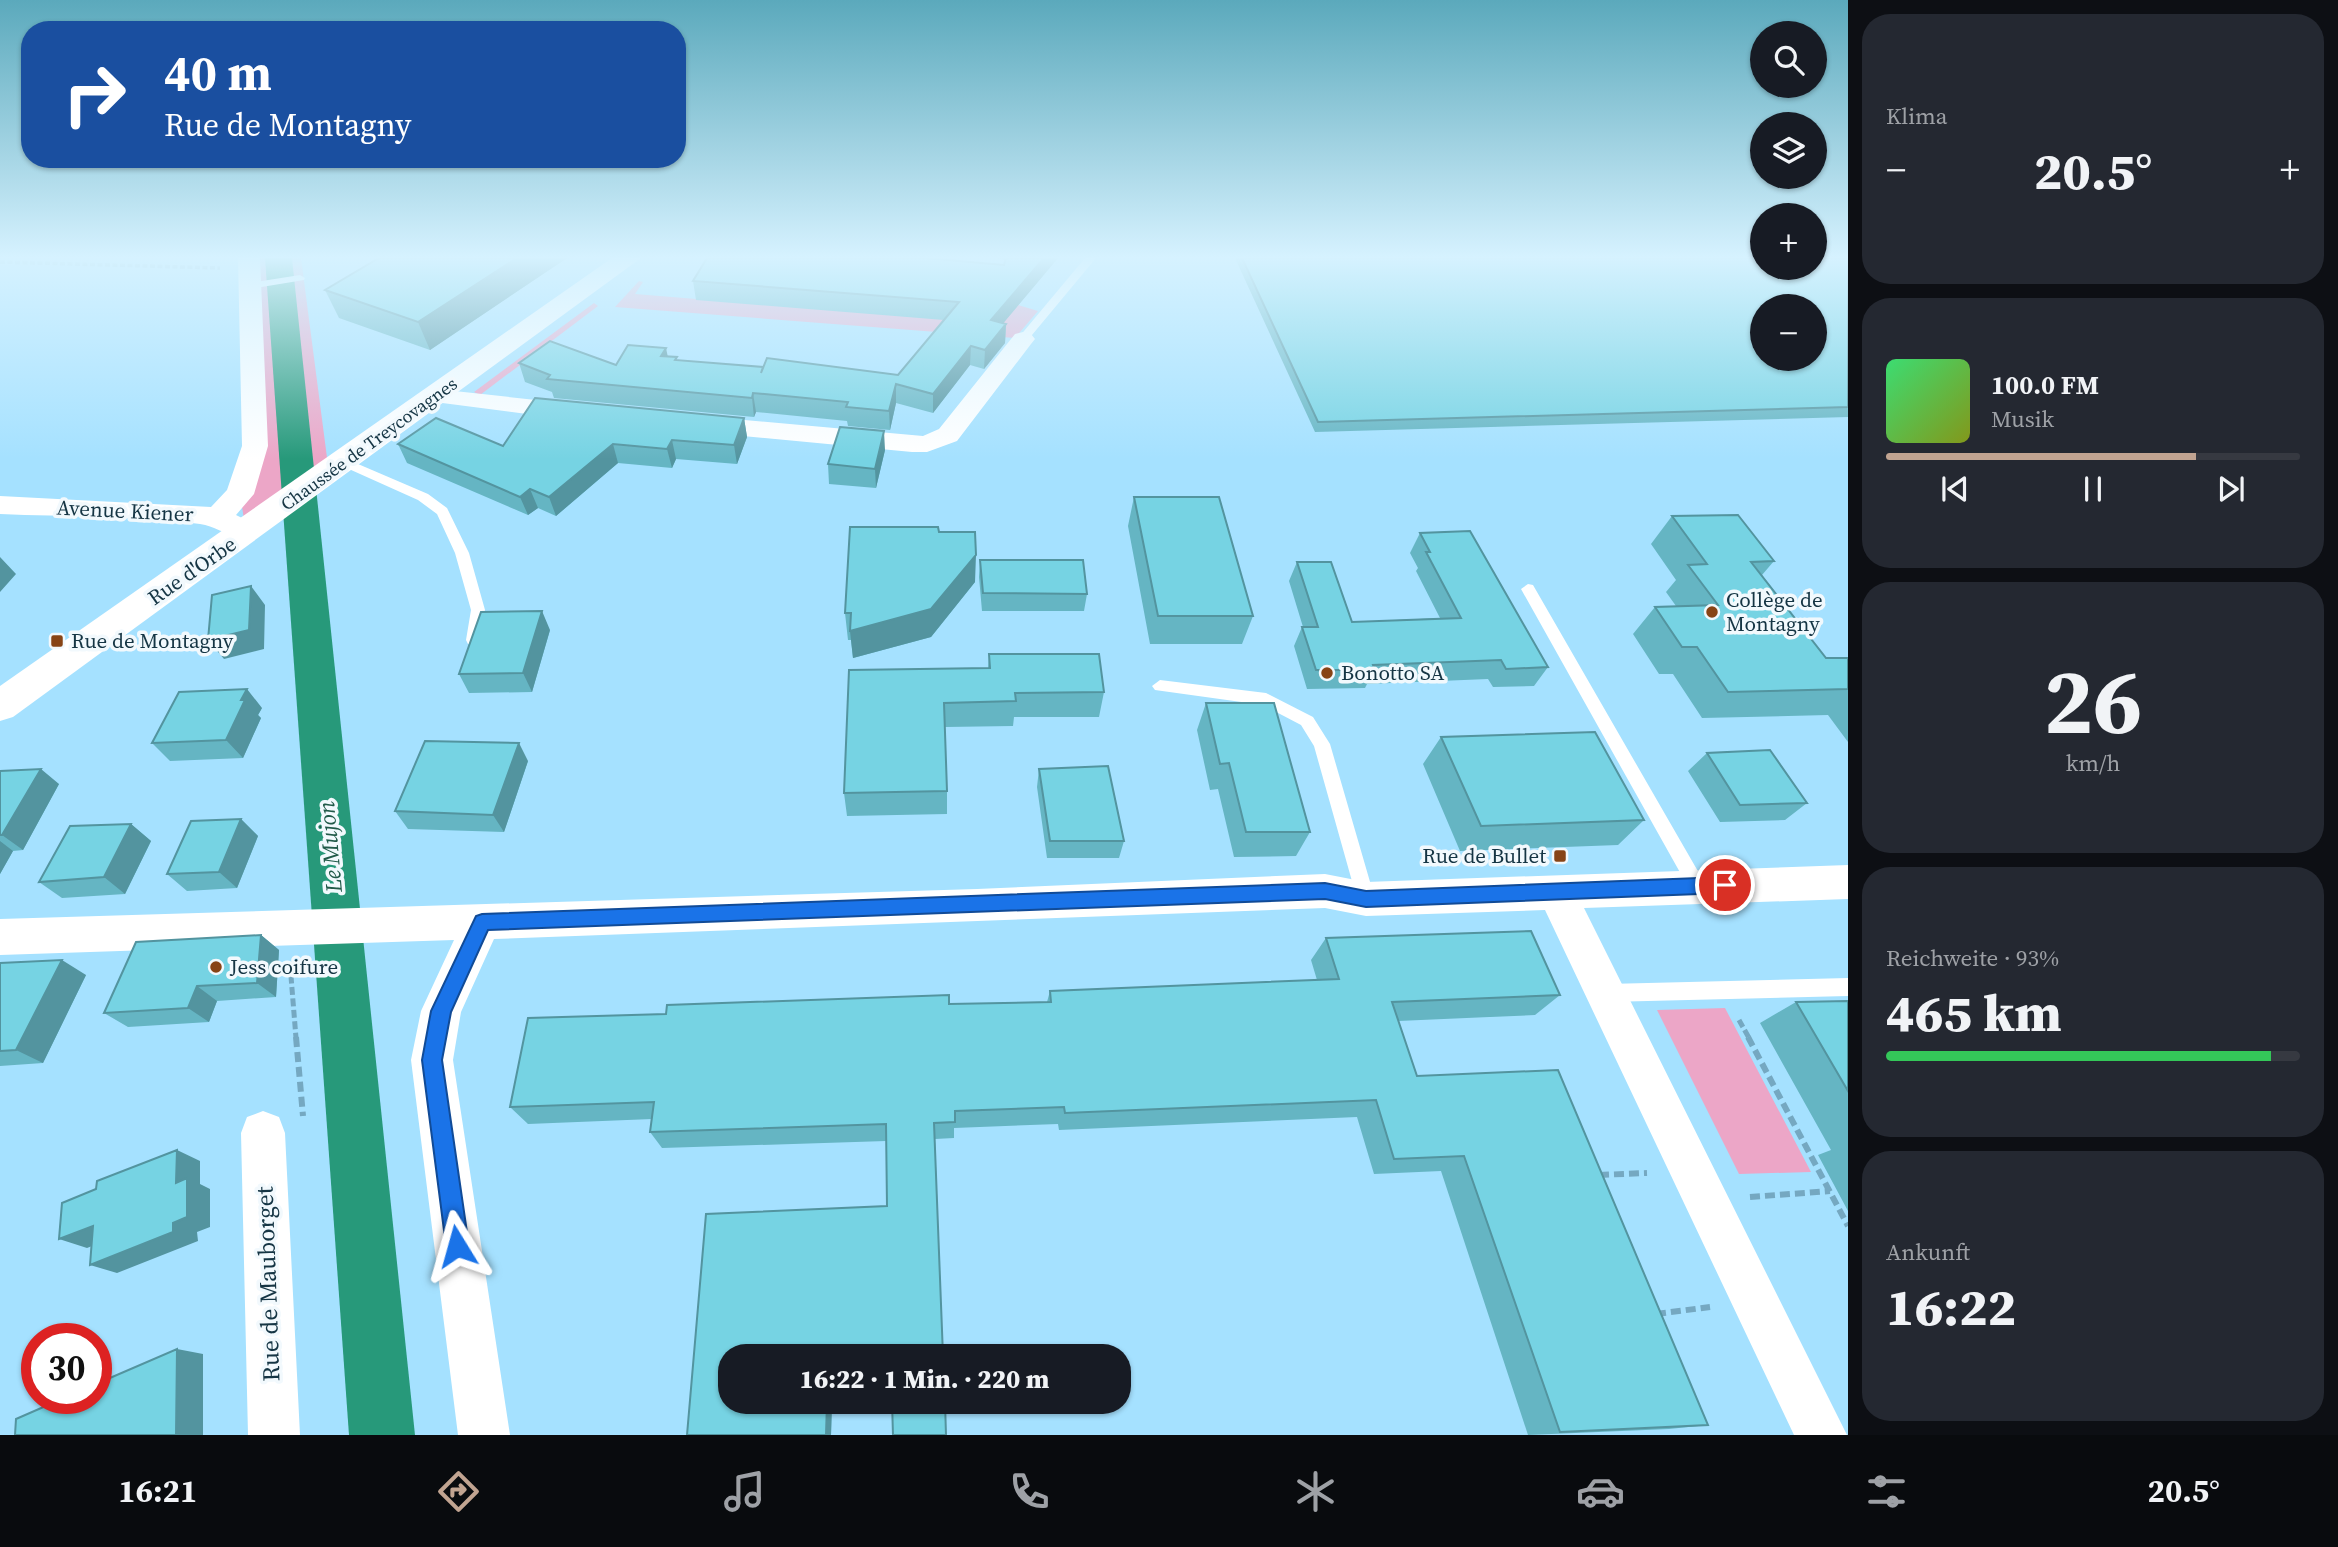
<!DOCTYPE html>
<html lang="de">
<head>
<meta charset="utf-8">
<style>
  :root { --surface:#171b24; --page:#242831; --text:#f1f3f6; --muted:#9ea1a6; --line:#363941; --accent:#c1a491 }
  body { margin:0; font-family:"Source Serif 4",serif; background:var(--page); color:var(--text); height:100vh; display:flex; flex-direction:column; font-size:26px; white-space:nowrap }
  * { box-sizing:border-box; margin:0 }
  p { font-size:23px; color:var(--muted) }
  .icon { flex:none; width:38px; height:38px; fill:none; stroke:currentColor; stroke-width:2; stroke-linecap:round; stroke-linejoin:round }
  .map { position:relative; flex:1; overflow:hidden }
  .side { display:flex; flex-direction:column; gap:14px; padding:14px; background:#0d0f14; width:490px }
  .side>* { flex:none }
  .top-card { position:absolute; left:21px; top:21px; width:665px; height:147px; border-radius:28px; box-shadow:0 2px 5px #0004; background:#1a4fa0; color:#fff; overflow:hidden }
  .buttons { position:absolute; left:1750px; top:21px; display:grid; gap:14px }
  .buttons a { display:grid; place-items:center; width:77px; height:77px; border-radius:50%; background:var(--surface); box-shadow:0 2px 5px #0004; font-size:35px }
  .speed { position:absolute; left:21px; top:1323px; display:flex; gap:14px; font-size:35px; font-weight:700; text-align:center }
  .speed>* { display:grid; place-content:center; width:91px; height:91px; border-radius:50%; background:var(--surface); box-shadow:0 2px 5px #0004; line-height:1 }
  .speed .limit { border:10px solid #d22; background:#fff; color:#111 }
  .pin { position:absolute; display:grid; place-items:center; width:60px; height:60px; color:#fff; margin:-30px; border:4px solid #fff; border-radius:50%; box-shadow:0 2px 7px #0007 }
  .me { position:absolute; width:77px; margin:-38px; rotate:352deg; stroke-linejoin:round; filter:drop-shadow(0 0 5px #0008) }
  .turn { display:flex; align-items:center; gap:24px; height:147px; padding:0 28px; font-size:32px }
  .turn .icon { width:91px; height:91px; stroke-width:2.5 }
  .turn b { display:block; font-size:49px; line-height:60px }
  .big { font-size:52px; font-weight:800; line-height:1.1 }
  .side .widget { flex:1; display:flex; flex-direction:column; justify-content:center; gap:10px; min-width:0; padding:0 24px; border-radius:28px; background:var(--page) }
  .side .dial { align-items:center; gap:0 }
  .dial b { font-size:91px; line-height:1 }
  .song { display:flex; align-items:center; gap:21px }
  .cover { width:84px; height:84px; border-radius:10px; background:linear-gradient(135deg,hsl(140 70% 55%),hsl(70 70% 35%)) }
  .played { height:7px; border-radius:4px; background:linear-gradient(90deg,var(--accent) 75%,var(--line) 75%) }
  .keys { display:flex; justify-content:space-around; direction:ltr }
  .heat { display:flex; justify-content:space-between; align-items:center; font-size:38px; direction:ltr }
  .charge { height:10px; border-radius:5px; background:linear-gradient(90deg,#34c759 93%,var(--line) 0) }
  .trip { position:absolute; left:718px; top:1344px; width:413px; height:70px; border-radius:28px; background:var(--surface); box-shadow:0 2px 5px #0004; font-weight:800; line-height:70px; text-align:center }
  .tabs { display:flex; height:112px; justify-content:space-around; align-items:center; background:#090b0e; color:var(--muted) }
  .tabs .icon { width:49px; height:49px }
  .tabs .current { color:var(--accent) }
  .tabs b { font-size:32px; color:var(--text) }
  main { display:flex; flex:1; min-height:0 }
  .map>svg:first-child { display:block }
  .green { fill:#eca6c7 }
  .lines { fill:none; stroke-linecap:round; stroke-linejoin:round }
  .canal { fill:#27997a; fill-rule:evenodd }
  .path-far2 { stroke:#75a8c1; stroke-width:3.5; stroke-dasharray:5 2.5; stroke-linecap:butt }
  .path-far1 { stroke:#75a8c1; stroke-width:5; stroke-dasharray:8 3.5; stroke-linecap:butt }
  .path { stroke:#75a8c1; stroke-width:6; stroke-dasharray:10 5; stroke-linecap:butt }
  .lane { fill:#fff; fill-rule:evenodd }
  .street { fill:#fff; fill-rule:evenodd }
  .secondary { fill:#fff; fill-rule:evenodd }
  .wall { fill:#65b5c3 }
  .shaded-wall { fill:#53949f }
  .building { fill:#76d3e3; stroke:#53949f; stroke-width:2; fill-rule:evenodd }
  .route { fill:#1a73e8; stroke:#114b97; stroke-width:2 }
  .poi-dot { fill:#874416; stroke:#f2f9fd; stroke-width:2.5 }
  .labels { text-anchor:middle; stroke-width:7; stroke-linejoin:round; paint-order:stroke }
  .far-street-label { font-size:18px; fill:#153544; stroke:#f2f9fd }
  .street-label { font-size:21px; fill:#153544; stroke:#f2f9fd }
  .poi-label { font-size:21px; fill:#153544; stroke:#f2f9fd; text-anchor:start }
  .water-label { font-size:23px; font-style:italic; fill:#215a49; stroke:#f2f9fd }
  .near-street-label { font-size:24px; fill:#153544; stroke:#f2f9fd }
</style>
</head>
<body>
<main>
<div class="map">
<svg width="1848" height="1435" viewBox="0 0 1848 1435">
  <rect width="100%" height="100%" fill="#a5e1ff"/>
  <path class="green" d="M 249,258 L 301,258 L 329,473 L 246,532 L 240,494 L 247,478 Z
    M 639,281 L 643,282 L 635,294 L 944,319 L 980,300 L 1015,309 L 1018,305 L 1038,311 L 1015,338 L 615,307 Z
    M 594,303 L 598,306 L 480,395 L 474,392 Z
    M 1725,1008 L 1811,1172 L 1739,1174 L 1657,1010 Z"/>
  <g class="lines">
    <path class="canal" d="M 265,258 L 292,258 L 415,1435 L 349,1435 Z"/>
    <path class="path-far2" d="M 0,262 L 220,268"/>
    <path class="path-far1" d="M 290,964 L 296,1038
      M 1739,1020 L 1749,1038"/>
    <path class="path" d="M 296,1037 L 303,1116
      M 1748,1037 L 1848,1226
      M 1599,1175 L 1647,1173
      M 1750,1197 L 1830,1191
      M 1656,1314 L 1710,1307"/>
    <path class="lane" d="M 1085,258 L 1096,258 L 1027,341 L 1019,341 L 1019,337 Z
      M 300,275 L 305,278 L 304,280 L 249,289 L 244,286 L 249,283 Z
      M 344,458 L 428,494 L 447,508 L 469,553 L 485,610 L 478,644 L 468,644 L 466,640 L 471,610 L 455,553 L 437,514 L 418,500 L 340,465 L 338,462 Z
      M 1528,584 L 1533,585 L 1703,880 L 1706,886 L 1703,892 L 1697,894 L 1691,892 L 1521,589 Z
      M 1160,680 L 1266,693 L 1313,717 L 1330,744 L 1375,899 L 1372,905 L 1366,907 L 1360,905 L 1357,899 L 1314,746 L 1301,725 L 1263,705 L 1155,690 L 1152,686 Z
      M 1848,978 L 1848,996 L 1607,1002 L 1600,999 L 1597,993 L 1600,987 L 1607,984 Z"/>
    <path class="street" d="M 238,258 L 260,258 L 268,446 L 254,494 L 236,515 L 246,520 L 250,527 L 246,534 C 228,539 217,526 200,524 C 134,515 66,517 0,514 L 0,496 L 211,507 L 227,490 L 242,446 Z
      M 1023,332 L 1031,334 L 1035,339 L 1031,344 L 957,441 L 927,452 L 912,452 L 700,432 L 691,430 L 687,424 L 691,418 L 700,416 L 923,436 L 939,429 L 1015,334 Z
      M 436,389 L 573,404 L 582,407 L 586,412 L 582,417 L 573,420 L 427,401 L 424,396 L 427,391 Z
      M 1848,865 L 1848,899 L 1584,908 L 1847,1435 L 1794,1435 L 1545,910 L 1366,916 L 1325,908 L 494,939 L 461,1012 L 453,1060 L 510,1435 L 458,1435 L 411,1060 L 421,1011 L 454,940 L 0,955 L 0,919 L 977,889 L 1325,874 L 1366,882 Z
      M 263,1111 L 279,1117 L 285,1133 L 300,1435 L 248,1435 L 241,1133 L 247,1117 Z"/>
    <path class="secondary" d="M 612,258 L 641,258 L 13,717 L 0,721 L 0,686 Z"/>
  </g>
  <path class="wall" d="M 377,258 L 567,258 L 430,350 L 339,318 L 325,290 L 378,259 Z
    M 998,258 L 1058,258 L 1003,323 L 1006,324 L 1005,343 L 984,369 L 970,365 L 933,413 L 896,403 L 890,430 L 848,426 L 847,421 L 756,412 L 754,417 L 554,398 L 552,392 L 525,382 L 519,363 L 616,365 L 668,357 L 677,360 L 763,367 L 898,375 L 944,320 L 696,300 L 693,281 L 1004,265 L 1005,260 Z
    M 1235,258 L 1848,258 L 1848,417 L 1315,432 Z
    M 744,418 L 747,437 L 737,464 L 676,459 L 672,468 L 618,463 L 556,516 L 538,508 L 528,515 L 407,463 L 398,444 L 503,446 Z
    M 885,450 L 876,488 L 829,484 L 828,464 Z
    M 1134,497 L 1253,616 L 1242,644 L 1150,644 L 1128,526 Z
    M 1672,516 L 1774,561 L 1762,575 L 1826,658 L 1848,658 L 1848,742 L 1828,715 L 1702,718 L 1673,674 L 1659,674 L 1633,634 L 1655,607 L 1676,606 L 1666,592 L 1676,580 L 1651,544 Z
    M 939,532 L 975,582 L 931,637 L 853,658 L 851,640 L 848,640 L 845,613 Z
    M 1420,533 L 1548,667 L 1534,686 L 1493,687 L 1488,679 L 1367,684 L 1365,688 L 1307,689 L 1294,646 L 1302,627 L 1303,627 L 1289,581 L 1297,562 L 1352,622 L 1440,618 L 1416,571 L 1418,568 L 1410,553 Z
    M 980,560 L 1087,594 L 1084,611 L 982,611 L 979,577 Z
    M 550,630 L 532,692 L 469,693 L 459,674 Z
    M 989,654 L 1104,692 L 1099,717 L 1014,717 L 1013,726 L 945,727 L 947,791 L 947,814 L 847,816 L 844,793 L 849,670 L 988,668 Z
    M 1206,703 L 1310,832 L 1296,856 L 1234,857 L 1218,789 L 1210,790 L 1197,730 Z
    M 262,708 L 258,715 L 261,718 L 243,758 L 170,761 L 152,743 Z
    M 1441,737 L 1644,820 L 1618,845 L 1460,851 L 1423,764 Z
    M 1707,753 L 1807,803 L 1785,820 L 1720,822 L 1688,771 Z
    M 528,761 L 504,832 L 408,829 L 395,811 Z
    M 1039,769 L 1124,841 L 1119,858 L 1047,858 L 1037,787 Z
    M 0,771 L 59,784 L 23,850 L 13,851 L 0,874 Z
    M 241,819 L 258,836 L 237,888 L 187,891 L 167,874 Z
    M 131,824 L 151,841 L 125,894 L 62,898 L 39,882 Z
    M 1531,931 L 1560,995 L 1535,1015 L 1398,1021 L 1417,1076 L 1558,1070 L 1708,1425 L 1669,1429 L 1528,1435 L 1441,1171 L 1374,1174 L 1357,1117 L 1059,1130 L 1058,1124 L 954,1128 L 954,1138 L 935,1139 L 943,1356 L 730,1356 L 730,1402 L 832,1402 L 831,1435 L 687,1435 L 706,1214 L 887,1206 L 886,1141 L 662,1148 L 650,1132 L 652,1119 L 528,1124 L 510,1107 L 528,1018 L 666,1014 L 667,1005 L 949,995 L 949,1004 L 1047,1002 L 1050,991 L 1317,980 L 1311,960 L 1326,938 Z
    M 261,935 L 279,950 L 276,997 L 217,1001 L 209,1022 L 128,1027 L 104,1013 Z
    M 0,963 L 86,975 L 43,1063 L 0,1066 Z
    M 1848,1001 L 1848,1211 L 1818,1155 L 1831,1150 L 1760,1023 L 1796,1002 Z"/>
  <path class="shaded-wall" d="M 517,258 L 567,258 L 430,350 L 418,322 Z
    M 1044,258 L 1058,258 L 990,339 L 991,320 Z
    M 1006,324 L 1005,343 L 984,369 L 985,350 Z
    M 971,346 L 970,365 L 933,413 L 933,394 Z
    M 666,348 L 670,367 L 661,356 Z
    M 896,384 L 896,403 L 890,430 L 889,411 Z
    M 753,393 L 756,412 L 754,417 L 752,398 Z
    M 744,418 L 747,437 L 737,464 L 734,445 Z
    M 884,431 L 885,450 L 876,488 L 875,469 Z
    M 672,440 L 676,459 L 672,468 L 667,449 Z
    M 613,444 L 618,463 L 556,516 L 549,497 Z
    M 530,489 L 538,508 L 528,515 L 520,497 Z
    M 976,555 L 975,582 L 931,637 L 853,658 L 850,631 Z
    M 0,557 L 16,574 L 0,592 Z
    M 251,586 L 265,605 L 264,649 L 224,659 L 208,640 Z
    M 542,611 L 550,630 L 532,692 L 523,673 Z
    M 247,689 L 262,708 L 258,715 L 261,718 L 243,758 L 226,740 L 241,700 Z
    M 519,743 L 528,761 L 504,832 L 493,815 Z
    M 41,769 L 59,784 L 23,850 L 2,835 Z
    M 241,819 L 258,836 L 237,888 L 219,872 Z
    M 131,824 L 151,841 L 125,894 L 104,877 Z
    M 0,841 L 13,851 L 0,874 Z
    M 261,935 L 279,950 L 276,997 L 257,983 Z
    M 62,960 L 86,975 L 43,1063 L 16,1050 Z
    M 197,986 L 217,1001 L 209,1022 L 188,1008 Z
    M 177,1150 L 200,1161 L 200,1184 L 210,1189 L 210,1227 L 197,1232 L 198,1241 L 117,1273 L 90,1265 L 176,1183 Z
    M 93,1226 L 120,1235 L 87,1248 L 59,1239 Z
    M 177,1349 L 203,1354 L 203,1435 L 176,1435 Z
    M 827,1402 L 832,1402 L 831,1435 L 826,1435 Z"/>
  <path class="building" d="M 379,258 L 517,258 L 418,322 L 325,290 Z
    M 707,258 L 925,258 L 1004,265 L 1006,258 L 1044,258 L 991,320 L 1006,324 L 985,350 L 971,346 L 933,394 L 896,384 L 889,411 L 846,407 L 848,402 L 753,393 L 752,398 L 547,379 L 550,375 L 519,363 L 550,341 L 616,365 L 628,345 L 666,348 L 661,356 L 677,357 L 675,360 L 763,367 L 761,373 L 767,358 L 898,375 L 959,302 L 693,281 Z
    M 1242,258 L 1762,258 L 1762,268 L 1815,268 L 1815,258 L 1848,258 L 1848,407 L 1318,422 ZM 1762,306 L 1815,306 L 1815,359 L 1762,359 Z
    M 535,398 L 744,418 L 734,445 L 672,440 L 667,449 L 613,444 L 549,497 L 530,489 L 520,497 L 398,444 L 436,418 L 503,446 Z
    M 840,427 L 884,431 L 875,469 L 828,464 Z
    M 1134,497 L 1219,497 L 1253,616 L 1158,616 Z
    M 1738,515 L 1774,561 L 1751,562 L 1826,658 L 1848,658 L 1848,689 L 1728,692 L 1697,647 L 1682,647 L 1655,607 L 1718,605 L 1688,565 L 1707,564 L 1672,516 Z
    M 850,527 L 938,527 L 939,532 L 975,532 L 976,555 L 931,609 L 850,631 L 851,613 L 845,613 Z
    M 1470,531 L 1548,667 L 1506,669 L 1501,660 L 1373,665 L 1375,670 L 1316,670 L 1302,627 L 1318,627 L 1297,562 L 1331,562 L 1352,622 L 1461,618 L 1426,552 L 1430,552 L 1420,533 Z
    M 980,560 L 1083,560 L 1087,594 L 983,593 Z
    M 251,586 L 249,630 L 208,640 L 212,595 Z
    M 542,611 L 523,673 L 459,674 L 481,612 Z
    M 989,654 L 1099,654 L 1104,692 L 1015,693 L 1016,701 L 944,703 L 947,791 L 844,793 L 849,670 L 990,668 Z
    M 247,689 L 241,700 L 245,700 L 226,740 L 152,743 L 179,692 Z
    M 1206,703 L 1274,703 L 1310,832 L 1246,832 L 1229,763 L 1220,764 Z
    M 1595,732 L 1644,820 L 1481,826 L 1441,737 Z
    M 425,741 L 519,743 L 493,815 L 395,811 Z
    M 1770,750 L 1807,803 L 1740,805 L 1707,753 Z
    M 1108,766 L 1124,841 L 1050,841 L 1039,769 Z
    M 41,769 L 2,835 L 0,835 L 0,771 Z
    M 241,819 L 219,872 L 167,874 L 191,821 Z
    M 131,824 L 104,877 L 39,882 L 70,826 Z
    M 1531,931 L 1560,995 L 1392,1002 L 1417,1076 L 1558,1070 L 1708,1425 L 1560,1432 L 1464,1156 L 1394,1159 L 1376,1100 L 1065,1113 L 1064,1107 L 955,1111 L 955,1122 L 934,1123 L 943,1356 L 730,1356 L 730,1402 L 827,1402 L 826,1435 L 687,1435 L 706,1214 L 887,1206 L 886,1124 L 650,1132 L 654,1102 L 510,1107 L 528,1018 L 666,1014 L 667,1005 L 949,995 L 949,1004 L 1051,1002 L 1050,991 L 1339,979 L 1326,938 Z
    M 261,935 L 257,983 L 197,986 L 188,1008 L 104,1013 L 136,942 Z
    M 62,960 L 16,1050 L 0,1051 L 0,963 Z
    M 1848,1001 L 1848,1091 L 1796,1002 Z
    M 177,1150 L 176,1183 L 187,1178 L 187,1217 L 173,1223 L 173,1232 L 90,1265 L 93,1226 L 59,1239 L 62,1203 L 96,1189 L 97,1181 Z
    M 177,1349 L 176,1435 L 15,1435 L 16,1419 L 64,1398 L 96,1398 L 96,1384 Z
    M 892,1402 L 945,1402 L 946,1435 L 893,1435 Z"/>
  <linearGradient id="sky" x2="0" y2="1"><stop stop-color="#5ba9bc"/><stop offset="0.56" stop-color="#d6f2ff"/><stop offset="1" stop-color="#d6f2ff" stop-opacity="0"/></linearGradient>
  <rect width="1848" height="459" fill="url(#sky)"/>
  <path class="route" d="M 1725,877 L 1732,880 L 1734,885 L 1732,891 L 1725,893 L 1366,907 L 1325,899 L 488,930 L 451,1012 L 442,1060 L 469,1246 L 465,1254 L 457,1257 L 449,1254 L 446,1246 L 422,1060 L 431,1011 L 476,916 L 482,914 L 1325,883 L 1366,891 Z"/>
  <g class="poi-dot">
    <circle cx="1712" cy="612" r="7"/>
    <rect x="50" y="634" width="14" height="14" rx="3.5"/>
    <circle cx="1327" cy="673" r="7"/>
    <rect x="1553" y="849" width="14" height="14" rx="3.5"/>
    <circle cx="216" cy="967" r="7"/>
  </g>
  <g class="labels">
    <g class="far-street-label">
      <text transform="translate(369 444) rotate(-36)" y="6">Chaussée de Treycovagnes</text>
    </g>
    <g class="street-label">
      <text transform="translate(125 511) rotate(3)" y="7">Avenue Kiener</text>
      <text transform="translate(192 571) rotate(-35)" y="7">Rue d'Orbe</text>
    </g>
    <g class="poi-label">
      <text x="1726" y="607">Collège de<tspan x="1726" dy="24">Montagny</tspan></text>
      <text x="71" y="648">Rue de Montagny</text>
      <text x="1341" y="680">Bonotto SA</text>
      <text x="1546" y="863" text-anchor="end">Rue de Bullet</text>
      <text x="230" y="974">Jess coifure</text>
    </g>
    <g class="water-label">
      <text transform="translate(330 847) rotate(-95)" y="8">Le Mujon</text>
    </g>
    <g class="near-street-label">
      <text transform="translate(268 1284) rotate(-92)" y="8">Rue de Mauborget</text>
    </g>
  </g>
</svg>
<div class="buttons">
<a><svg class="icon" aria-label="search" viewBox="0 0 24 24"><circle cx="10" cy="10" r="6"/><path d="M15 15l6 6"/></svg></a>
<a><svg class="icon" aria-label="layers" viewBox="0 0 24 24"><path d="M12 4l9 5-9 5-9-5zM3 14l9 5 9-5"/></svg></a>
<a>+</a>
<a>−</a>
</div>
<div class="speed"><div class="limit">30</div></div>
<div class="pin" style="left:1725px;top:885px;background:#d93025"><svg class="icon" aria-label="arrive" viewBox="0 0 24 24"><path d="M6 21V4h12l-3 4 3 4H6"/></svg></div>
<svg class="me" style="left:457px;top:1246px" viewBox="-20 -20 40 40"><path d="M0-17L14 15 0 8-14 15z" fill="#1a73e8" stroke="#fff" stroke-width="4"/></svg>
<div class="trip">16:22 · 1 Min. · 220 m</div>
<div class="top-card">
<div class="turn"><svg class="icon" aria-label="right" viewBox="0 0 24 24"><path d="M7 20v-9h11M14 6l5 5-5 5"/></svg><div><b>40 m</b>Rue de Montagny</div></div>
</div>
</div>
<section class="side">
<div class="widget"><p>Klima</p>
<div class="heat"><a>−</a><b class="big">20.5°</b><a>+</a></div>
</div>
<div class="widget">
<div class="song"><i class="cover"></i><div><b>100.0 FM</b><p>Musik</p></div></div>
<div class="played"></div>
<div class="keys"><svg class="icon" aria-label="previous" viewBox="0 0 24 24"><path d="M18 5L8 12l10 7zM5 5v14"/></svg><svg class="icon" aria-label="pause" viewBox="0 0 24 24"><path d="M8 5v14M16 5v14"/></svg><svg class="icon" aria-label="next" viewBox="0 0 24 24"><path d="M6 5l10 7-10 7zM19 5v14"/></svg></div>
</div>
<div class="widget dial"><b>26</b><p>km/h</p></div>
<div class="widget"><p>Reichweite · 93%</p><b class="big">465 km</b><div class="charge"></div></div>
<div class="widget"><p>Ankunft</p><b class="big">16:22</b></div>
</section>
</main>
<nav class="tabs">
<b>16:21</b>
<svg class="icon current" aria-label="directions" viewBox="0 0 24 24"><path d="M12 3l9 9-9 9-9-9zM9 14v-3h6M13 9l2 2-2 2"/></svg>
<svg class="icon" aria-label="music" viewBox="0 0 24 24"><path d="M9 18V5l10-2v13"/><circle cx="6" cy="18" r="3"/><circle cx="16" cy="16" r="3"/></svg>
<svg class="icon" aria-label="phone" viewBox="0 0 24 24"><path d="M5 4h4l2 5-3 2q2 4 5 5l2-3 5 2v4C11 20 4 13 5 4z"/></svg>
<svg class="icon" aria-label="climate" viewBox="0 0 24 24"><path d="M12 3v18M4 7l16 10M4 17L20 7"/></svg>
<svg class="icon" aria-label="car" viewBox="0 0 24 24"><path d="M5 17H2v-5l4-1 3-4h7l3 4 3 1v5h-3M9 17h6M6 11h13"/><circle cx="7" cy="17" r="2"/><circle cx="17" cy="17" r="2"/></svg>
<svg class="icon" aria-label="filters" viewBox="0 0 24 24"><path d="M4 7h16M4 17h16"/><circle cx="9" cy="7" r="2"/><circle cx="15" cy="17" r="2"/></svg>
<b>20.5°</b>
</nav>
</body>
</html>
